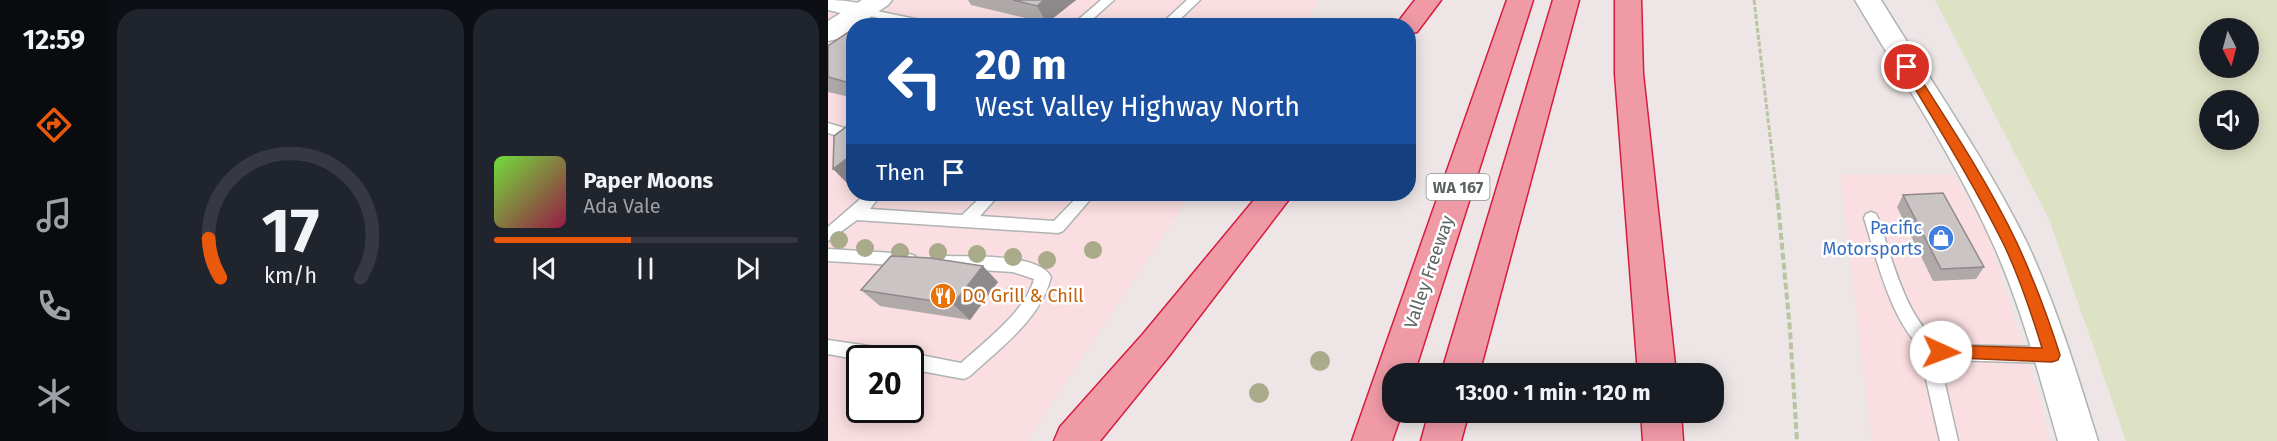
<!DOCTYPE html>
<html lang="en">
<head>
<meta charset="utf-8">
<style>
  :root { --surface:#171b24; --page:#20242c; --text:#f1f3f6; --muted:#9ea1a6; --line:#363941; --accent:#ea580c }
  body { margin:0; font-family:"Fira Sans",sans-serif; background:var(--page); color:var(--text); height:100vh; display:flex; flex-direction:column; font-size:22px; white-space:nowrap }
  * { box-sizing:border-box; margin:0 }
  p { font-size:20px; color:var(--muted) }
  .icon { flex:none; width:33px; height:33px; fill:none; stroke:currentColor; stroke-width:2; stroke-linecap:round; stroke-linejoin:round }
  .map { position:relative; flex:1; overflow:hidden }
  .panel { display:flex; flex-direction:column; gap:9px; padding:9px; background:#0d0f14; width:720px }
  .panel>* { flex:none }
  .guide { position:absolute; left:18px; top:18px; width:570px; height:183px; border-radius:24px; box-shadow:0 3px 15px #0003; background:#1a4fa0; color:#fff; overflow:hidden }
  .needle { width:39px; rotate:174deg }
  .buttons { position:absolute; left:1371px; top:18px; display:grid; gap:12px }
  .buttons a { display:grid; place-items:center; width:60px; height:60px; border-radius:50%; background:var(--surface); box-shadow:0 3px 15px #0003; font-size:30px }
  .speed { position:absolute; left:18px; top:345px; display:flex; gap:12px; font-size:30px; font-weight:700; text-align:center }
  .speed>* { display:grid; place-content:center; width:78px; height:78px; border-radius:50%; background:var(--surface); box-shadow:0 3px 15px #0003; line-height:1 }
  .speed .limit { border:3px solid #111; border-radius:9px; background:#fff; color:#111 }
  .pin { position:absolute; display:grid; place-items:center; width:51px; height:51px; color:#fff; margin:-26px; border:3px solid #fff; border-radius:50%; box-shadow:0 2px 6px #0007 }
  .me { position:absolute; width:66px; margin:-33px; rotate:92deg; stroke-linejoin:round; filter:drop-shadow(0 0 4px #0008) }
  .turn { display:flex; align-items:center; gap:21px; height:126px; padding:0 30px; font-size:27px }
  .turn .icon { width:78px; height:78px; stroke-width:2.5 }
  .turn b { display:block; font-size:42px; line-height:51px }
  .then { display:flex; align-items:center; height:57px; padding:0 30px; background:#0003; gap:12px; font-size:22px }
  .panel .widget { flex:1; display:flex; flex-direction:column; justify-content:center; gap:9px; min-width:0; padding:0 21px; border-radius:24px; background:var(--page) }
  .panel .dial { align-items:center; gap:0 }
  .dial svg { height:156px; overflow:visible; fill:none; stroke:var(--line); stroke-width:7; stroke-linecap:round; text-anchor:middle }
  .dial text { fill:var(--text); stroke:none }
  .song { display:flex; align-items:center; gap:18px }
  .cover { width:72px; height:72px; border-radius:9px; background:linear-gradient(135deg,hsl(100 70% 55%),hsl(340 70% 35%)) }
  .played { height:6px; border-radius:3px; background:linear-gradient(90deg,var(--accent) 45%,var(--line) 45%) }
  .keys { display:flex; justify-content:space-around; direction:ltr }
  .panel .tiles { flex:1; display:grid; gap:9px; grid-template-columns:repeat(2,1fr) }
  .trip { position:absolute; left:554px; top:363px; width:342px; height:60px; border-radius:24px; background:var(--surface); box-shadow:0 3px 15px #0003; font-weight:700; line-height:60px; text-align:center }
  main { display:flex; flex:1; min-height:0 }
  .tabs { display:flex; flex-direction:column; width:108px; justify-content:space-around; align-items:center; background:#090b0e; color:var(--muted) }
  .tabs .icon { width:42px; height:42px }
  .tabs .on { color:var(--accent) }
  .tabs b { font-size:27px; color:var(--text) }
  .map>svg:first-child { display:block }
  .commercial { fill:#fadee1; fill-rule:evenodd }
  .green { fill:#dee2c5; fill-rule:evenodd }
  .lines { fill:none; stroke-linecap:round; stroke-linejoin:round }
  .lane-casing { stroke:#aeb4b2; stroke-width:3 }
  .street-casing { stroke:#aeb4b2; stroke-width:3 }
  .secondary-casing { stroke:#aeb4b2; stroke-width:3 }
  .highway-casing { stroke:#d71c40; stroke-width:3 }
  .path-far1 { stroke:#b7c5a1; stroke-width:3; stroke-dasharray:5 2; stroke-linecap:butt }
  .path { stroke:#b7c5a1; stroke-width:4; stroke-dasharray:7 3; stroke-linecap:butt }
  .lane { fill:#fff; fill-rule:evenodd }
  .street { fill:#fff; fill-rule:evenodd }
  .secondary { fill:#fff; fill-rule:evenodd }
  .highway { fill:#f09aa6; fill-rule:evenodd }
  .tree { fill:#a9ab8a }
  .wall { fill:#afa9a9 }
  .shaded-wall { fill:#8e898a }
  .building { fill:#cbc4c5; stroke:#8e898a; stroke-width:1.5 }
  .route { fill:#ea580c; stroke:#983908; stroke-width:1.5 }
  .labels { text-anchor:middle; stroke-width:5; stroke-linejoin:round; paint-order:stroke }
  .shield { fill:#fff; stroke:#8e9291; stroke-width:1.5 }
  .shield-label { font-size:16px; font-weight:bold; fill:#5d6462 }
  .shop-label { font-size:18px; fill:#366cbe; stroke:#fff; text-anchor:end }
  .street-label { font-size:18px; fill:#5d6462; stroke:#fff }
  .food-label { font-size:18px; fill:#c56008; stroke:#fff; text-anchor:start }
</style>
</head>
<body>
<main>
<nav class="tabs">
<b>12:59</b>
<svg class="icon on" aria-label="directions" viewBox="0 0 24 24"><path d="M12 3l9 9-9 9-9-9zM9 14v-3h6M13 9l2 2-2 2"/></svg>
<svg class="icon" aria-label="music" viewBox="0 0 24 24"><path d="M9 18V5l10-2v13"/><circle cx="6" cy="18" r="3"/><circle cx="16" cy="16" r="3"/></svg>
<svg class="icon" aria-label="phone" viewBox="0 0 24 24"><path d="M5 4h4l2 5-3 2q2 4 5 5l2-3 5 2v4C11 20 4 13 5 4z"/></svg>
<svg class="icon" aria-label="climate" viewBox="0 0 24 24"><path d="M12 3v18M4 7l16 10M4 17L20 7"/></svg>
</nav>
<section class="panel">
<div class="tiles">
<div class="widget dial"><svg viewBox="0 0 100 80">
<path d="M14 69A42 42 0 1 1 86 69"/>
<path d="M14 69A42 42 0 0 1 8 49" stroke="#ea580c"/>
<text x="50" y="56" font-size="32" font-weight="700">17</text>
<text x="50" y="72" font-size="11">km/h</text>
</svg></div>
<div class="widget">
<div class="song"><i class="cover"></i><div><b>Paper Moons</b><p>Ada Vale</p></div></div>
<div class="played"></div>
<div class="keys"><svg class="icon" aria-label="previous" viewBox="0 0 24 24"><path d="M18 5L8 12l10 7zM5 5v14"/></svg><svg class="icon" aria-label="pause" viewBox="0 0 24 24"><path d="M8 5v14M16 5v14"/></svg><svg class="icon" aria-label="next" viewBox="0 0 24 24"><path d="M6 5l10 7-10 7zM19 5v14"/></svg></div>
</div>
</div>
</section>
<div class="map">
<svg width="1449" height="441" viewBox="0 0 1449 441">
  <rect width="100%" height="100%" fill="#eee6e6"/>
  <path class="commercial" d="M 0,0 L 492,0 L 475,25 L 26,26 L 26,194 L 363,194 L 199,441 L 0,441 ZM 32,358 L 82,358 L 82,410 L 32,410 Z
    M 1012,175 L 1127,175 L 1160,236 L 1213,404 L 1221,441 L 1044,441 Z"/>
  <path class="green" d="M 1107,0 L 1449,0 L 1449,441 L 1298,441 L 1221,219 ZM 1382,28 L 1420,28 L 1420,68 L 1382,68 ZM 1382,100 L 1420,100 L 1420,140 L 1382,140 Z"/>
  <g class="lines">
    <g class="lane-casing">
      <path id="lane" d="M 273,0 L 286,0 L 257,26 L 243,26 Z
        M 359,0 L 372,0 L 345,26 L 331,26 Z
        M 34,8 L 102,22 L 108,26 L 84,26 L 30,13 L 30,9 Z
        M 0,123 L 26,131 L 26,141 L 0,133 Z
        M 38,194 L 53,194 L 42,209 L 134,215 L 156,194 L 172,194 L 152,216 L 226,221 L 252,194 L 267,194 L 235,231 L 230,233 L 29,220 L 0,241 L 0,227 Z
        M 1043,212 L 1048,214 L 1050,218 C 1064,257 1078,323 1115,345 L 1224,347 L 1230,350 L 1233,355 L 1230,360 L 1224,363 L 1119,360 L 1115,375 L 1130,441 L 1112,441 L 1097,375 L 1103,355 C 1065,333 1049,259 1036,218 L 1038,214 Z
        M 0,249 L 81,254 L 87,256 L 89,260 L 87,264 L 81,266 L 0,261 Z
        M 119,256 C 143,257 211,253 223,277 C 213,319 172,348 142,376 L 136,379 L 82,369 L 82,358 L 32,360 L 0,354 L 0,340 L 68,350 L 74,353 L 76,356 L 82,353 L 133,363 C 157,341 198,311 206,279 L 185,272 L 119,268 L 113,266 L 111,262 L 113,258 Z"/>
    </g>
    <g class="street-casing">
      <path id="street" d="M 0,0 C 15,0 28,2 42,6 L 46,11 L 42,16 L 34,18 L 0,10 Z"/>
    </g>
    <g class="secondary-casing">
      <path id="secondary" d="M 34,0 L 64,0 L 60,5 L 29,26 L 26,26 L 26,28 L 9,39 L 0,41 L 0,21 Z
        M 1027,0 L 1053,0 C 1102,80 1157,158 1199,243 C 1229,307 1249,374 1270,441 L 1230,441 C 1211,375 1194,309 1166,246 C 1128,160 1075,81 1027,0 Z"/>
    </g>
    <g class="highway-casing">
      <path id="highway" d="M 587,0 L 613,0 L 589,32 L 580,34 L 580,26 L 567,26 Z
        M 679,0 L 705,0 L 586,374 L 564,374 L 564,412 L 574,412 L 564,441 L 524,441 Z
        M 725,0 L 751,0 L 651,374 L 613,374 Z
        M 787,0 L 813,0 L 815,74 L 848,374 L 810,374 L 787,74 Z
        M 431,194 L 465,194 L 341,356 L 272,441 L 226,441 L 232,427 L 315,334 Z
        M 601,412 L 641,412 L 633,441 L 593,441 Z
        M 813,412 L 853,412 L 855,441 L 815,441 Z"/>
    </g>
    <path class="path-far1" d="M 926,0 L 949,195"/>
    <path class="path" d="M 949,193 L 962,330 L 969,441"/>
    <use href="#lane" class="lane"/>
    <use href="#street" class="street"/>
    <use href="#secondary" class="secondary"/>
    <use href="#highway" class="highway"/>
  </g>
  <g class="tree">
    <circle cx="11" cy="240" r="9"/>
    <circle cx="37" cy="248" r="9"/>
    <circle cx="265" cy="250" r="9"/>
    <circle cx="72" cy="252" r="9"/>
    <circle cx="110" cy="252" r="9"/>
    <circle cx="149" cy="254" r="9"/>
    <circle cx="185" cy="257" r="9"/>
    <circle cx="219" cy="260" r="9"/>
    <circle cx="492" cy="361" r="10"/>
    <circle cx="431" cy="393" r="10"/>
  </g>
  <path class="wall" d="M 140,0 L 248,0 L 219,23 L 143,5 Z
    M 26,29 L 26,98 L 0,92 L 0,46 Z
    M 1075,195 L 1156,267 L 1148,279 L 1105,281 L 1069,207 Z
    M 170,282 L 142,320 L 52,306 L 33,290 Z"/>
  <path class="shaded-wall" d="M 216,0 L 248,0 L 219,23 L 209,6 Z
    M 26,153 L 26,187 L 24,188 L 5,169 Z
    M 155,266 L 170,282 L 142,320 L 125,304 Z"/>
  <path class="building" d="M 185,0 L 216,0 L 209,6 Z
    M 25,29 L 26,29 L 26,84 L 0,77 L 0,46 Z
    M 26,121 L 26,153 L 5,169 L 6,136 Z
    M 1115,193 L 1156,267 L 1113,269 L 1075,195 Z
    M 63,256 L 102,258 L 155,266 L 125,304 L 33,290 Z"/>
  <path class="route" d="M 1079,63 L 1083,64 C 1120,122 1160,182 1189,243 C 1206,280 1220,317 1232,355 L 1230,360 L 1224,362 L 1107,357 L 1105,352 L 1107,347 L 1113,345 L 1214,348 C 1203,312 1191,275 1174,241 C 1144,181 1108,124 1074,67 Z"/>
  <defs>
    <g id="shop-disc" transform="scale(1.35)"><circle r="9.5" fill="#3f7fe0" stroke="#fff"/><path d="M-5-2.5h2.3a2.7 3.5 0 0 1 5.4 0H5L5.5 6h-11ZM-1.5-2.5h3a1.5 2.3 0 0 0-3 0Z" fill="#fff"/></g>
    <g id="restaurant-disc" transform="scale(1.35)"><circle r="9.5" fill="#e8710a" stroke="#fff"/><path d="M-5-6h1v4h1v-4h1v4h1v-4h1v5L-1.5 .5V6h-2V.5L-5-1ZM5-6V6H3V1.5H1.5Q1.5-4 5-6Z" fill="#fff"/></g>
  </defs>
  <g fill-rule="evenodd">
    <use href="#shop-disc" x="1113" y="238"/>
    <use href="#restaurant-disc" x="115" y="296"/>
  </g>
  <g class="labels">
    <rect class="shield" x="598.5" y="174" width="63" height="26" rx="4.5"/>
    <g class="shield-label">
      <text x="630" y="193">WA 167</text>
    </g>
    <g class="shop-label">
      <text x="1094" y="234">Pacific<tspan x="1094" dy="21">Motorsports</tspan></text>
    </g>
    <g class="street-label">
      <text transform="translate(601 272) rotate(-71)" y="6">Valley Freeway</text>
    </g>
    <g class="food-label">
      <text x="134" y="302">DQ Grill &amp; Chill</text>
    </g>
  </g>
</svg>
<div class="buttons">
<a><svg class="needle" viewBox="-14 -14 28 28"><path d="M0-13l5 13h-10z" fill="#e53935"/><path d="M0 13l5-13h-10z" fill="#9ea1a6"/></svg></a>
<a><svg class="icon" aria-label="sound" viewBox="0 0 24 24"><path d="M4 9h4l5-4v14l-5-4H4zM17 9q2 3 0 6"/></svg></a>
</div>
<div class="speed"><div class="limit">20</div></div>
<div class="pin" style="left:1079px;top:67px;background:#d93025"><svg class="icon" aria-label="arrive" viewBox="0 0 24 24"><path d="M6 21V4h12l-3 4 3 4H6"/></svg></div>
<svg class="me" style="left:1113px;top:352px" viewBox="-20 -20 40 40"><circle r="19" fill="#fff"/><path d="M0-13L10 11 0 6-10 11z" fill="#ea580c"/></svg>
<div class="trip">13:00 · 1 min · 120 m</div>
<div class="guide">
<div class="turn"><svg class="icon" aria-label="left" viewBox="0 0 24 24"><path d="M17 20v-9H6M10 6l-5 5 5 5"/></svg><div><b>20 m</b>West Valley Highway North</div></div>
<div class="then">Then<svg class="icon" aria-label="arrive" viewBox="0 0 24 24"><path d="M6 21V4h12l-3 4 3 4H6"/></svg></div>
</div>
</div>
</main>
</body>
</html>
